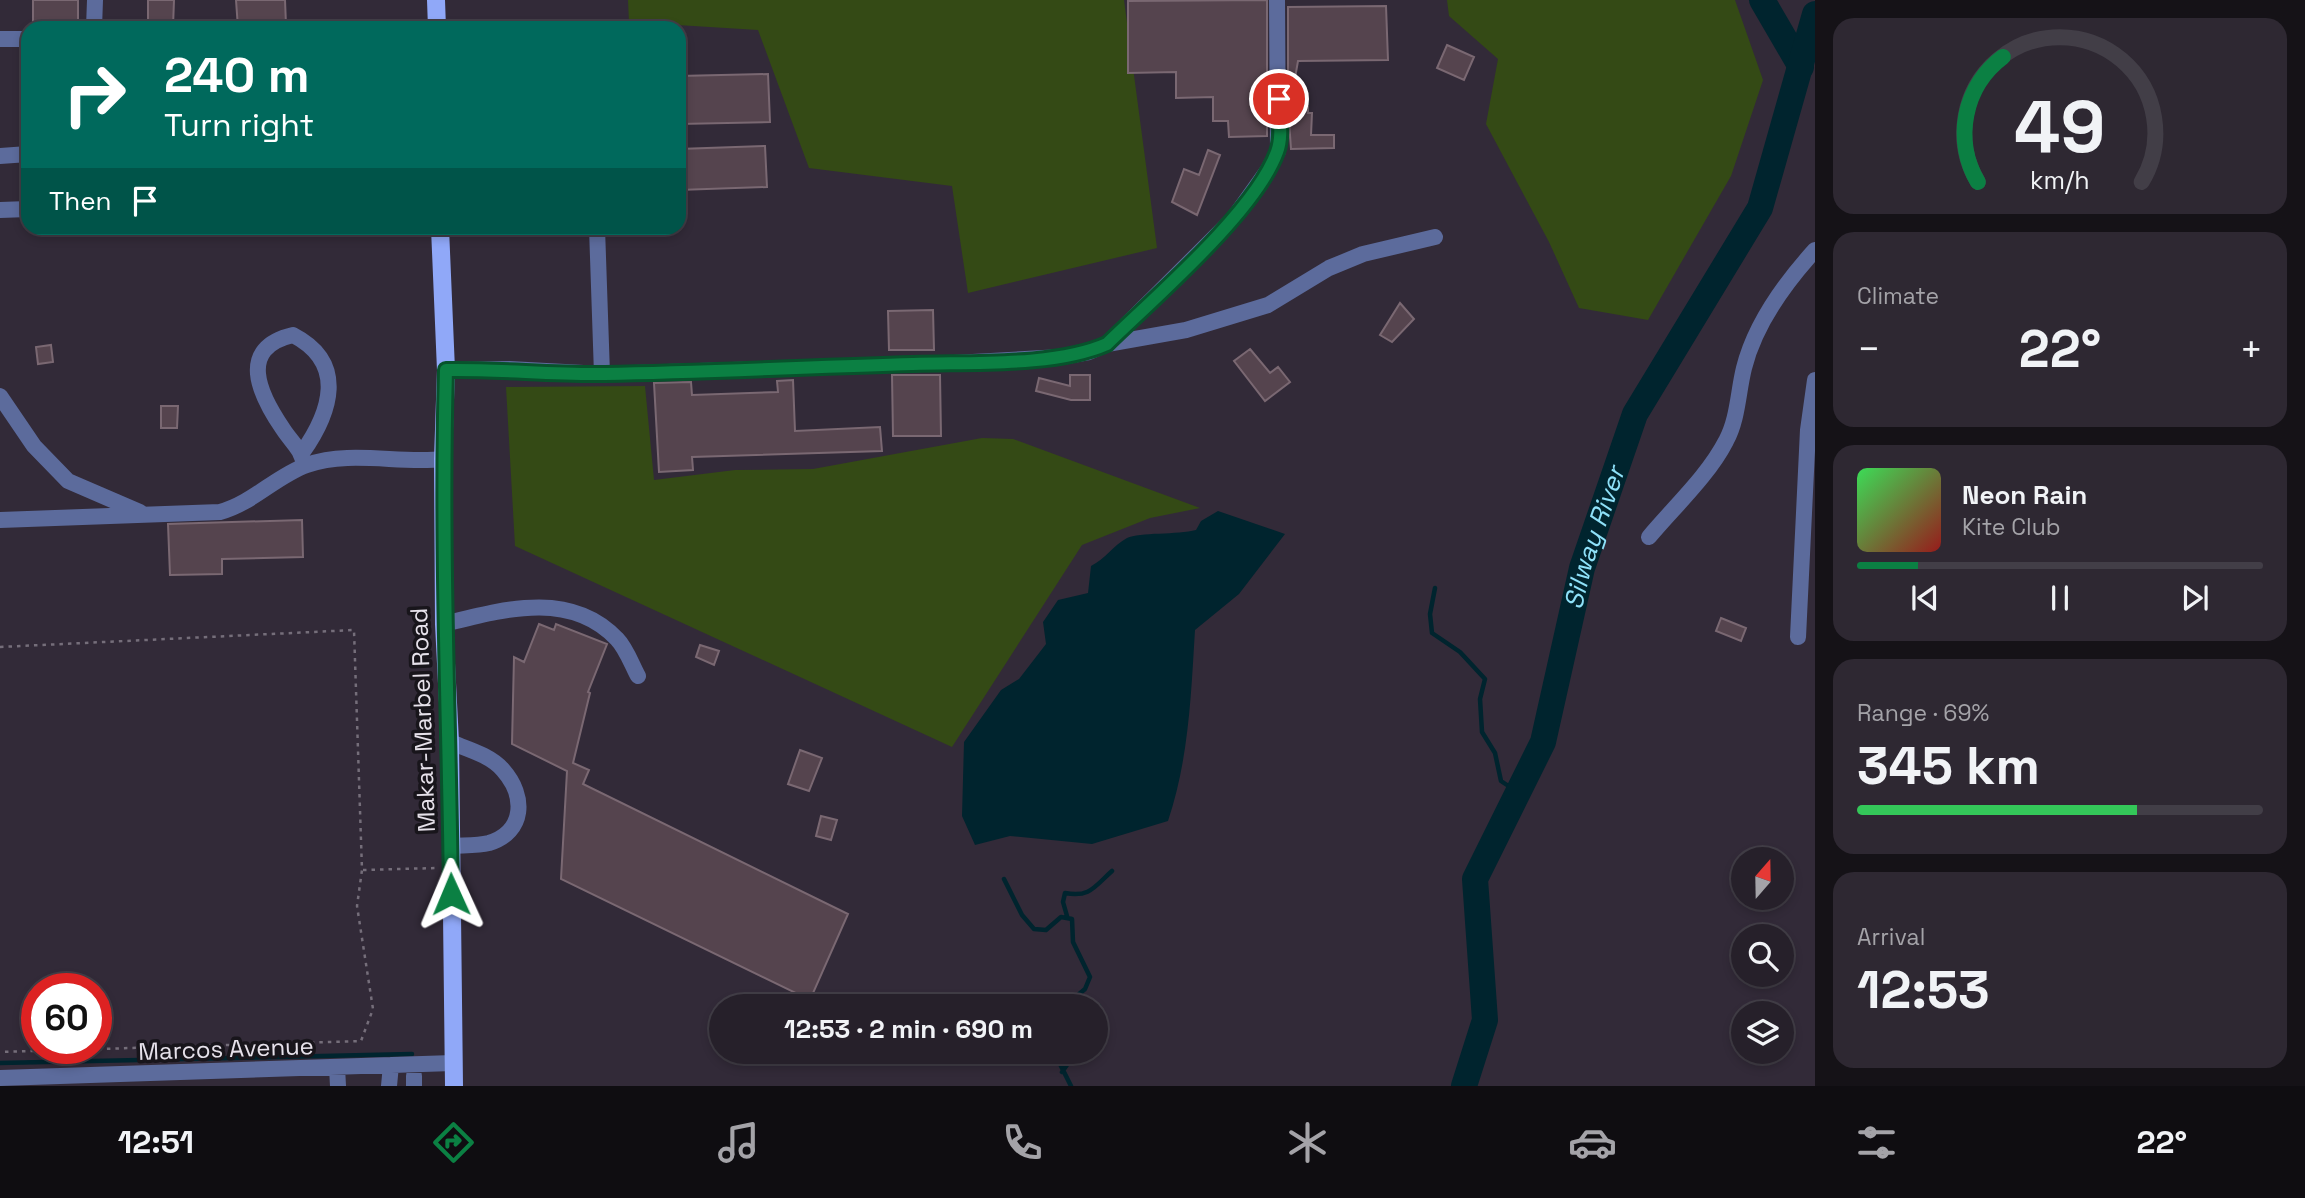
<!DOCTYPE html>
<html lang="en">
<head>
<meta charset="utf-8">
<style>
  :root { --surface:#26202a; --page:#2e2832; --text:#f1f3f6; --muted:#a4a3a8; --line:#423e47; --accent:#0b8043 }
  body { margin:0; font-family:"Space Grotesk",sans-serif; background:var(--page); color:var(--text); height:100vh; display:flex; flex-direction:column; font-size:26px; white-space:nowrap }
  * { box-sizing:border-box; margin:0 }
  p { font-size:23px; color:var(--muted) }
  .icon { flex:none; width:38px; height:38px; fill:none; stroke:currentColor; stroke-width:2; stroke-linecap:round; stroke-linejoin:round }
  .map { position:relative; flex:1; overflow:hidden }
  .panel { display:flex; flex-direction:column; gap:18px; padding:18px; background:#151217; width:490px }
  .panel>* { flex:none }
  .hud { position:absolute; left:21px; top:21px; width:665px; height:214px; border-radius:21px; box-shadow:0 4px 10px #0003,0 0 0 2px var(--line); background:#00695c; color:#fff; overflow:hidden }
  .needle { width:46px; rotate:20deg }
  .buttons { position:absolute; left:1731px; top:847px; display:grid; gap:14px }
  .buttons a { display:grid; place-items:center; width:63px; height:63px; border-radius:50%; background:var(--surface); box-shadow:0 4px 10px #0003,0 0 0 2px var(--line); font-size:35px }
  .speed { position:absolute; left:21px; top:973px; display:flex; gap:14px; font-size:35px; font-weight:700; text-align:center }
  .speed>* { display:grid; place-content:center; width:91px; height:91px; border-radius:50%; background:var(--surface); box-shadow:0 4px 10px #0003,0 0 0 2px var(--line); line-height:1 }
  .speed .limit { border:10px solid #d22; background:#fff; color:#111 }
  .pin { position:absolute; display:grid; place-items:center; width:60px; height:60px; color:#fff; margin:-30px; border:4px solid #fff; border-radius:50%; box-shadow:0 2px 7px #0007 }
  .me { position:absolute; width:77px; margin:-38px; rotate:359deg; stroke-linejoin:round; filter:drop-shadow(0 0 5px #0008) }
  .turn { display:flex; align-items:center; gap:24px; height:147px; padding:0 28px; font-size:32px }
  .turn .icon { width:91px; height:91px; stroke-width:2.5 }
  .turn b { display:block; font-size:49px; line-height:60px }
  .then { display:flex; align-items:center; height:66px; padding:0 28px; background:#0003; gap:14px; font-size:26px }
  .big { font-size:52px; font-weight:700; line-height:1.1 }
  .panel .widget { flex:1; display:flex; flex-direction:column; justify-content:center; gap:10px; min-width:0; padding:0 24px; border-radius:21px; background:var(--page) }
  .panel .dial { align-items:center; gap:0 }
  .dial svg { height:182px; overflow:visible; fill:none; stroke:var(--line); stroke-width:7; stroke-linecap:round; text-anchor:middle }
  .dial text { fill:var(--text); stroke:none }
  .song { display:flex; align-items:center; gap:21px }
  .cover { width:84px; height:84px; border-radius:10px; background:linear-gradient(135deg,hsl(130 70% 55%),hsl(0 70% 35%)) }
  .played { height:7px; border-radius:4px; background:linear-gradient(90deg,var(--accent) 15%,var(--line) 15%) }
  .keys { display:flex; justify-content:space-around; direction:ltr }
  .heat { display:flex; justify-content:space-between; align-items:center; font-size:38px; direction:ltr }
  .charge { height:10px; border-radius:5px; background:linear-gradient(90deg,#34c759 69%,var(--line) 0) }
  .trip { position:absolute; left:709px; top:994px; width:399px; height:70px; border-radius:35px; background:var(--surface); box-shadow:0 4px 10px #0003,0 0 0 2px var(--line); font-weight:700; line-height:70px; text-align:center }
  .dock { display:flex; height:112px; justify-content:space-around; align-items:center; background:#0f0d11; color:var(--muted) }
  .dock .icon { width:49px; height:49px }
  .dock .selected { color:var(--accent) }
  .dock b { font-size:32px; color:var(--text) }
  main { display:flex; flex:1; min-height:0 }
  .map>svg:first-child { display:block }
  .green { fill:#344a15 }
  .water { fill:#00242e }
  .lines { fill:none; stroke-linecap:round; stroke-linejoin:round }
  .stream { stroke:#00242e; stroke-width:4.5 }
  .river { stroke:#00242e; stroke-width:26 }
  .building { fill:#55444e; stroke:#7a6872; stroke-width:2 }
  .path { stroke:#756e7a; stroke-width:2.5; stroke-dasharray:3.5 5; stroke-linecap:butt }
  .minor { stroke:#5c6b9c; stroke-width:16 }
  .major { stroke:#90a8f8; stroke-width:18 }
  .route-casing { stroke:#07532c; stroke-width:18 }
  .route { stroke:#0b8043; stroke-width:12 }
  .labels { text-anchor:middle; stroke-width:7; stroke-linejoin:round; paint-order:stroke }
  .street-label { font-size:24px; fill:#e6e1ea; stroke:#18151b }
  .water-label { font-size:26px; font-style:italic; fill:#8ee1f9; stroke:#18151b }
</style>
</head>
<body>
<main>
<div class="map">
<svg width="1815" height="1086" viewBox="0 0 1815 1086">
  <rect width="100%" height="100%" fill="#322a38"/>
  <path class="green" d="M 628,0 L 1124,0 L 1157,248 L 968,293 L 952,186 L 809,168 L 758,30 L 629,22 Z
    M 1447,0 L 1735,0 L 1763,80 L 1731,176 L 1648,320 L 1579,308 L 1549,242 L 1486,124 L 1498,59 L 1449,16 Z
    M 645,386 L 654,480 L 735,470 L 813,469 L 982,438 L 1013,439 L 1200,508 L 1150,518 L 1082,545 L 952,747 L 515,546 L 506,387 Z"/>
  <path class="water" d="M 1218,511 L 1285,534 L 1239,594 L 1195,630 C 1191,695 1189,758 1168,821 L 1092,844 L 1010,836 L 975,845 L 962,816 L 964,742 L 1001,690 L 1019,679 L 1046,644 L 1043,622 L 1058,600 L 1088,593 L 1091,566 C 1105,559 1114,545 1127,538 C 1139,532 1178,535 1196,530 L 1201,521 Z"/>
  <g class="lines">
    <path class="stream" d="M 1435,588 L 1430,614 L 1432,633 L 1460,652 L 1485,679 L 1480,699 L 1482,732 L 1495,753 L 1501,781 L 1510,787 L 1529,791
      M 1004,879 L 1022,915 L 1034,929 L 1046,930 L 1061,917 L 1072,919 L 1073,942 L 1090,977 L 1085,989 L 1065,1006
      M 1067,916 L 1063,902 L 1065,893 C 1090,898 1095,886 1112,871
      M 1096,1023 L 1099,1006
      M 1054,1052 L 1071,1086
      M 0,1063 L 412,1054
      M 1062,1072 L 1076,1052"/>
    <g class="river">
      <path d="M 1762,0 L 1801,67"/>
      <path id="s1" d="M 1464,1086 L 1485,1020 L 1475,879 L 1543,742 L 1582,568 L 1635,414 L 1760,208 L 1815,14"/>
    </g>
  </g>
  <path class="building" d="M 33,0 L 78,0 L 78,24 L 33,24 Z
    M 148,0 L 174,0 L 173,27 L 148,26 Z
    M 236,0 L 285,0 L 286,25 L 238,28 Z
    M 1267,0 L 1267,136 L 1229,137 L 1228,121 L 1213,121 L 1213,97 L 1176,98 L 1176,72 L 1128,73 L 1128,1 Z
    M 1386,6 L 1388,60 L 1298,61 L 1295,78 L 1288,77 L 1288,7 Z
    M 1447,45 L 1474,57 L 1464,80 L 1437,68 Z
    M 768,74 L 770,122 L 679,124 L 679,76 Z
    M 1288,106 L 1308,107 L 1308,113 L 1312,113 L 1311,135 L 1334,135 L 1334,148 L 1291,149 Z
    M 765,146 L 767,187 L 679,190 L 679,149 Z
    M 1208,150 L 1220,155 L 1197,215 L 1172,202 L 1184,169 L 1199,175 Z
    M 1400,303 L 1414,319 L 1392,342 L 1380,335 Z
    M 933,310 L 934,350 L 889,350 L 888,311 Z
    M 51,345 L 53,362 L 38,364 L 36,347 Z
    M 1250,349 L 1270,373 L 1278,367 L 1290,382 L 1265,401 L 1234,361 Z
    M 892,375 L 940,375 L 941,436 L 893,436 Z
    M 1070,375 L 1090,375 L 1090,400 L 1071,400 L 1036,391 L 1039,378 L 1070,386 Z
    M 793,380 L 795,431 L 880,427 L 882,451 L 692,457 L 693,470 L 659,472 L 654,383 L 691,382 L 692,395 L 778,392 L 777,381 Z
    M 161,406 L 178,406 L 177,428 L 161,428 Z
    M 302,520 L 303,557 L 222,559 L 222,574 L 170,575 L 168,524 Z
    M 1721,618 L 1746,628 L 1741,641 L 1716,631 Z
    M 539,624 L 554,630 L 556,624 L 607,644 L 588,692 L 590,693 L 573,763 L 589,770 L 583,784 L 848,914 L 810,1000 L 561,879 L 567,771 L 512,744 L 514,657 L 524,662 Z
    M 700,645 L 719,651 L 714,665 L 696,657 Z
    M 800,750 L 822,758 L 809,791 L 788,784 Z
    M 821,816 L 837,820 L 831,840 L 816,836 Z"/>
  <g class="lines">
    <path class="path" d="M 0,647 L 354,630 L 362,870 L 357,906 L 373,1009 L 361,1041 L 0,1052
      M 363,870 L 437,868"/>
    <path class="minor" d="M 94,28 L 95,0
      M 0,39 L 28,39
      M 0,156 L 28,154
      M 0,210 L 28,209
      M 597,228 L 602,374
      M 1107,344 L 1186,330 L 1268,305 L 1329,268 L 1363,254 L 1435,237
      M 446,370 L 509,369 L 602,374 L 954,363 L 1061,357 L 1089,352 L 1107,344 L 1233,219 L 1268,170 L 1278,151 L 1277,0
      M 0,396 L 34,446 L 68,481 L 140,512
      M 302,453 C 331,412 347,363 293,335 C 237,348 259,394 283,429 C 292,443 302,449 304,466
      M 0,520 L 220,512 C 253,503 276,476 307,465 C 350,450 399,464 443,459
      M 1649,537 C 1674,507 1708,476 1726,441 C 1738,419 1738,392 1744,368 C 1755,324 1785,283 1815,250
      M 444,624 C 501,610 570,589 617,639 C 626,648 632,665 638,676
      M 1798,637 L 1808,430 L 1815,380
      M 450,742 C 467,749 490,755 503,770 C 526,796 525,832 489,843 C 477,846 463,845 450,846
      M 337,1067 L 338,1086
      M 414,1076 L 414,1086
      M 0,1078 L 453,1063
      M 389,1086 L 391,1065"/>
    <path class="major" d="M 436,0 L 437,28
      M 440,228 L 446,370 L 443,459 L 444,624 L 450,742 L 454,1086"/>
  </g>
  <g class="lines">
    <g class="route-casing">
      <path id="route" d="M 451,894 C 449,719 441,545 446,370 C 499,369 552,375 605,374 C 708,372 810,367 913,364 C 970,362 1055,367 1107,344 C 1154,298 1255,212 1277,152 C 1283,137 1279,115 1279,99"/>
    </g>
    <use href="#route" class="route"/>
  </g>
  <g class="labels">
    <g class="street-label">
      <text transform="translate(423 720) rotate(-92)" y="8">Makar-Marbel Road</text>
      <text transform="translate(226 1049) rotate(-2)" y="8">Marcos Avenue</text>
    </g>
    <g class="water-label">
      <text dy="9" stroke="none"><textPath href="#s1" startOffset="574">Silway River</textPath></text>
    </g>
  </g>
</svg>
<div class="buttons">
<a><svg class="needle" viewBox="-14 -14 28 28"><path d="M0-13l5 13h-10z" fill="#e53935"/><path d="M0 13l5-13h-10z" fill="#a4a3a8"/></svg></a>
<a><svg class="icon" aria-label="search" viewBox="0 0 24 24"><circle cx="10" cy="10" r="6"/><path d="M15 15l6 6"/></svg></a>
<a><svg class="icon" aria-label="layers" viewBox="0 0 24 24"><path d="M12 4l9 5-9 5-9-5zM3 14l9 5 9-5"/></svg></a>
</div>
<div class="speed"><div class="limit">60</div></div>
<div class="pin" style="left:1279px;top:99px;background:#d93025"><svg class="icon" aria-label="arrive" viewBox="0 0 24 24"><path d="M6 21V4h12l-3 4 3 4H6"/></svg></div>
<svg class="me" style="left:451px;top:894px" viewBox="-20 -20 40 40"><path d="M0-17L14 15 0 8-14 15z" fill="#0b8043" stroke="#fff" stroke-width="4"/></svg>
<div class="trip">12:53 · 2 min · 690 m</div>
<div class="hud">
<div class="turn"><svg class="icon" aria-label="right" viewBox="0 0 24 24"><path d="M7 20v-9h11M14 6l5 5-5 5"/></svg><div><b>240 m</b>Turn right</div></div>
<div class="then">Then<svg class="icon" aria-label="arrive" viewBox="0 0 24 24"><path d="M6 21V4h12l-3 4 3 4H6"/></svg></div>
</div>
</div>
<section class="panel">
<div class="widget dial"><svg viewBox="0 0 100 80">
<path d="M14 69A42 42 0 1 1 86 69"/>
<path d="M14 69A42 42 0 0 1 25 14" stroke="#0b8043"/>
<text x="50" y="56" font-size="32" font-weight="700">49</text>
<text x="50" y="72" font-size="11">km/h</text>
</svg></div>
<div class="widget"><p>Climate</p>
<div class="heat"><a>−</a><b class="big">22°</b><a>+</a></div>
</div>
<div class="widget">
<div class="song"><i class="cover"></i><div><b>Neon Rain</b><p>Kite Club</p></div></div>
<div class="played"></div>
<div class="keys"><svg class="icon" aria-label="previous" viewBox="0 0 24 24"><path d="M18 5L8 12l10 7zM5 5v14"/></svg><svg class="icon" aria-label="pause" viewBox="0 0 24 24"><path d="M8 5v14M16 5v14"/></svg><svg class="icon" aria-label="next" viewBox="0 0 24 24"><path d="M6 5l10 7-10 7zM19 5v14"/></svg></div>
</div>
<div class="widget"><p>Range · 69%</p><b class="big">345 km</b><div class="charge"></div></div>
<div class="widget"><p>Arrival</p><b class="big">12:53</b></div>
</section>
</main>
<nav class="dock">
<b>12:51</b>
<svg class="icon selected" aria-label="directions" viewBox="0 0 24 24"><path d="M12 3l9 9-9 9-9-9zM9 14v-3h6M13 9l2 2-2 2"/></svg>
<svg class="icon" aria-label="music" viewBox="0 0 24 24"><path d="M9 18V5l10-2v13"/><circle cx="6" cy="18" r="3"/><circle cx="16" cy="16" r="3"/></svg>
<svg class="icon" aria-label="phone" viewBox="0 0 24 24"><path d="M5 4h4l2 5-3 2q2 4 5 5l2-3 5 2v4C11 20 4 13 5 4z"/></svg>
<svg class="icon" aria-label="climate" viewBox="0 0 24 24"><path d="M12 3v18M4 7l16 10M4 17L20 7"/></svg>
<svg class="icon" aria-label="car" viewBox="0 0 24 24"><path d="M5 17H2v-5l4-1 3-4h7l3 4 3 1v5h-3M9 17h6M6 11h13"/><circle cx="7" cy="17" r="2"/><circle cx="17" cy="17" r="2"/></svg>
<svg class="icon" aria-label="filters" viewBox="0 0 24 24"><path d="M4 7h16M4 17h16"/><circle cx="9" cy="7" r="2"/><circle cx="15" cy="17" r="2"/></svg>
<b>22°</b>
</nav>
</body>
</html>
